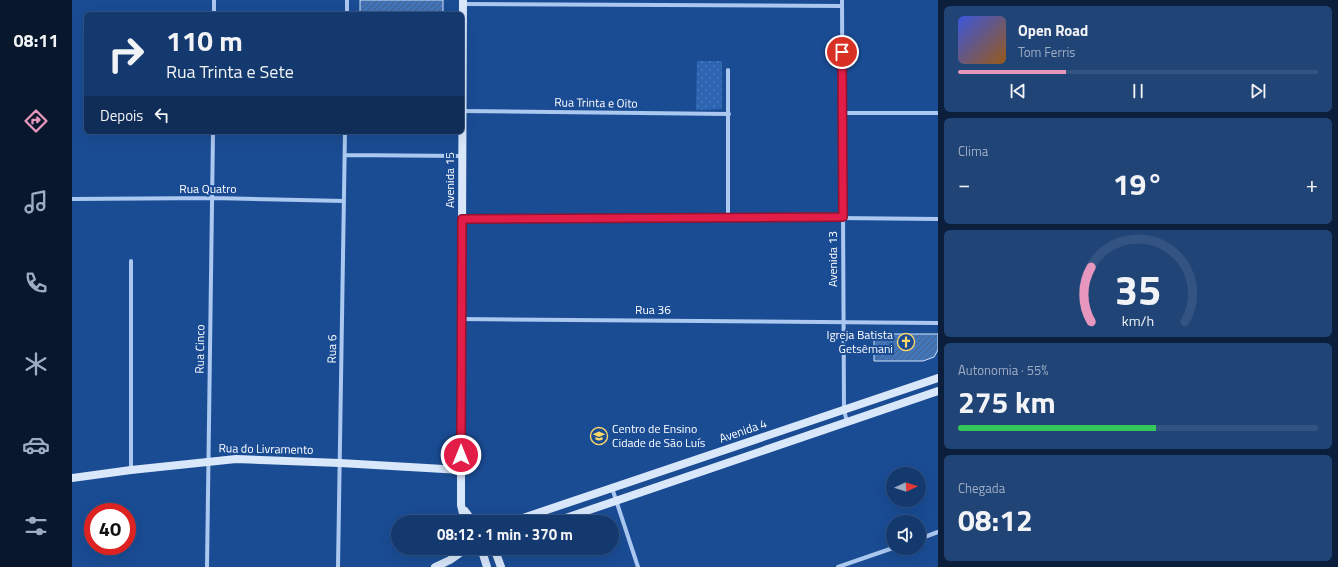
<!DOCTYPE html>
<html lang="pt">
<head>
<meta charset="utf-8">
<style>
  :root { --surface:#14396f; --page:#214477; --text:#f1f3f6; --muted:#9dacc3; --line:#335382; --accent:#e797bd }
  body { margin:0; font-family:"Titillium Web",sans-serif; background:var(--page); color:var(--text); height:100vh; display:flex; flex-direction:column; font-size:15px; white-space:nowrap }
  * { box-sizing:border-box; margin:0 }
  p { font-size:13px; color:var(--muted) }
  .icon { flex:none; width:22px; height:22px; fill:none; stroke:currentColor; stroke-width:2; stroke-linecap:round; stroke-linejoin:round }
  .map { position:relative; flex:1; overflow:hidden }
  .panel { display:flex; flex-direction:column; gap:6px; padding:6px; background:#0b1f3d; width:400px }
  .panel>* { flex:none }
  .guide { position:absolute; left:12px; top:12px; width:380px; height:122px; border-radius:6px; box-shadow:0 4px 16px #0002,0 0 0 1px var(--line); background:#14396f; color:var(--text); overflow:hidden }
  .needle { width:26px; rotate:86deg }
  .buttons { position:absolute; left:814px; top:467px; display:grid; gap:8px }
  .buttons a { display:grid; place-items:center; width:40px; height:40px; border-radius:50%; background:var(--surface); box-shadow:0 4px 16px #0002,0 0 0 1px var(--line); font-size:20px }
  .speed { position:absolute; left:12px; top:503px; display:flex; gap:8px; font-size:20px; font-weight:700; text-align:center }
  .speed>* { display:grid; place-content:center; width:52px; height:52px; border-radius:50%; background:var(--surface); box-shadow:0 4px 16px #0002,0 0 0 1px var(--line); line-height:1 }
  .speed .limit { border:6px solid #d22; background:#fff; color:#111 }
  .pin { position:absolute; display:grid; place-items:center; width:34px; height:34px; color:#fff; margin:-17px; border:2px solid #fff; border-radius:50%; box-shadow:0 1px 4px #0007 }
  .me { position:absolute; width:44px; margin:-22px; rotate:0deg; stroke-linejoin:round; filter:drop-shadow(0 0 3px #0008) }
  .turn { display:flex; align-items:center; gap:14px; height:84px; padding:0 16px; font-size:18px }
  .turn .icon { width:52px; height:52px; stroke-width:2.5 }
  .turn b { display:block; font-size:28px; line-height:34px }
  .then { display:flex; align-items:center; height:38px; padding:0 16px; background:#0003; gap:8px; font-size:15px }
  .big { font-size:30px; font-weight:700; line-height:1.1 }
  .panel .tile { flex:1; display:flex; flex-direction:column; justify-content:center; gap:6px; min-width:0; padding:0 14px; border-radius:6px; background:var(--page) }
  .panel .dial { align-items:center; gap:0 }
  .dial svg { height:104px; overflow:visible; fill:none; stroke:var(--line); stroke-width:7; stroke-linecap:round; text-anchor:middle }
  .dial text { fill:var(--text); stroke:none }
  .song { display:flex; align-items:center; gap:12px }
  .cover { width:48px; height:48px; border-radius:6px; background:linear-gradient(135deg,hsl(230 70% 55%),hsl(30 70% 35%)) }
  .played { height:4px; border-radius:2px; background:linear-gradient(90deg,var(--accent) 30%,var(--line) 30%) }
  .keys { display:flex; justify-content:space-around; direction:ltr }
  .heat { display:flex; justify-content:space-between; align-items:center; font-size:22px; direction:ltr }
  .charge { height:6px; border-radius:3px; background:linear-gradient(90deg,#34c759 55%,var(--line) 0) }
  .trip { position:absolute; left:319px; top:515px; width:228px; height:40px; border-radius:20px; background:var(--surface); box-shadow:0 4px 16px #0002,0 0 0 1px var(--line); font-weight:700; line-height:40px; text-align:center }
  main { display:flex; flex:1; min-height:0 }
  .tab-bar { display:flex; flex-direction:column; width:72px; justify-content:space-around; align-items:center; background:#08172c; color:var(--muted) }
  .tab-bar .icon { width:28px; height:28px }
  .tab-bar .on { color:var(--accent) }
  .tab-bar b { font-size:18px; color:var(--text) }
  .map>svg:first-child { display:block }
  .green { fill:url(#green-dots) }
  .building { fill:url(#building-hatch); stroke:#d2e4fb }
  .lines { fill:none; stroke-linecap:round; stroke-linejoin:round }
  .street { stroke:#abc8f0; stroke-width:4 }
  .secondary { stroke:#d9e7fb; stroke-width:8 }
  .route-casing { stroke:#92132f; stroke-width:10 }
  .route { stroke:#e11d48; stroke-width:7 }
  .labels { text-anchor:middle; stroke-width:4; stroke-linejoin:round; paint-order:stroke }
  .street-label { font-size:12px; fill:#fff; stroke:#1a4c94 }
  .poi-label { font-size:12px; fill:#fff; stroke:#1a4c94; text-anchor:end }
</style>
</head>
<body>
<main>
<nav class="tab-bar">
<b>08:11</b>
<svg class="icon on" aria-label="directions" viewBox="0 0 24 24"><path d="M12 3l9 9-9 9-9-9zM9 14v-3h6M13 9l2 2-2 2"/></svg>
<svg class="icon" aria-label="music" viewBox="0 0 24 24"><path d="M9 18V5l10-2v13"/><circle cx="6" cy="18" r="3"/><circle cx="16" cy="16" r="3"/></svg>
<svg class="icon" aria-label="phone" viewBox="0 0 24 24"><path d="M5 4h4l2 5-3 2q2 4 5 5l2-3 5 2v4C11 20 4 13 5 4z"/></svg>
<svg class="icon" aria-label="climate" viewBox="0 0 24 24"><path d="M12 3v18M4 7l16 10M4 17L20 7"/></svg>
<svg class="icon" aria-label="car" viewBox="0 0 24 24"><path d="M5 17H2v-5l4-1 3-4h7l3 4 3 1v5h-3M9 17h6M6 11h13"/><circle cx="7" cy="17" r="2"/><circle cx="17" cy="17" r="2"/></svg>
<svg class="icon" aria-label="filters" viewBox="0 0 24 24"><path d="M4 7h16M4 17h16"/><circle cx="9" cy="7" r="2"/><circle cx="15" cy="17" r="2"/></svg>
</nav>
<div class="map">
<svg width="866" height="567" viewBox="0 0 866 567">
  <defs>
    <pattern id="green-dots" width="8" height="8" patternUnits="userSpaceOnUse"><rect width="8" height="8" fill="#2e65b2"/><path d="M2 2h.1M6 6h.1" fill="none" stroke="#4d7cbe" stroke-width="1.8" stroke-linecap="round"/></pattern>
    <pattern id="building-hatch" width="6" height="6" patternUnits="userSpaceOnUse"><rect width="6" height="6" fill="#4375bb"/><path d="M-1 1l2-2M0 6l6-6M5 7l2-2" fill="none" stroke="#486084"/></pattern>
  </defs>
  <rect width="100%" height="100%" fill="#1a4c94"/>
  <path class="green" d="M 625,61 L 650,61 L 650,109 L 624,110 Z"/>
  <path class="building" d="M 288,0 L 371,0 L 371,14 L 288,14 Z
    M 802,334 L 866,334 L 866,350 L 862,357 L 851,361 L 802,361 Z"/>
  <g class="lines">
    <path class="street" d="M 770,0 L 772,410 L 775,422
      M 391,4 L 770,6
      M 142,14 L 142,0
      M 275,14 L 275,0
      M 391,111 L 657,114
      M 771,113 L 866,113
      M 273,155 L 390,156
      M 0,199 L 140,198 L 272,201
      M 656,217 L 656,70
      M 390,219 L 656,217 L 866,219
      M 59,261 L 59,470
      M 389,319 L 866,323
      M 540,488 L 566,567
      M 847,539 L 866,532
      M 135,567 L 141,132
      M 266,567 L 273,132
      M 766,567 L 821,548"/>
    <path class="secondary" d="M 391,0 L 389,470 L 389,505 L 393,522
      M 0,478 L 59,470 L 164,459 L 268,463 L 389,470
      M 393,511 L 401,522
      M 439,522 L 866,378
      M 482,522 L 866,391
      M 422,548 L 429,567
      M 410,551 L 415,567
      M 363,567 L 378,560 L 395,548"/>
  </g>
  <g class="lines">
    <g class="route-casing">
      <path id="route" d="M 389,455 L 390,219 L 771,217 L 770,52"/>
    </g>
    <use href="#route" class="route"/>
  </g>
  <defs>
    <g id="church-ring" transform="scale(0.9)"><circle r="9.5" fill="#1a4c94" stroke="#ffd86a" stroke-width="1.5"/><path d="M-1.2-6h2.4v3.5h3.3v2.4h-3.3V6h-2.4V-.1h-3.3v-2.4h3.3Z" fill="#ffd86a"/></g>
    <g id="school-ring" transform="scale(0.9)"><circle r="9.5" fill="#1a4c94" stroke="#ffd86a" stroke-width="1.5"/><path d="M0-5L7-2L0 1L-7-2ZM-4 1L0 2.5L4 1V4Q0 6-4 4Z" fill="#ffd86a"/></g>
  </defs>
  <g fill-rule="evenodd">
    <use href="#church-ring" x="834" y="342"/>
    <use href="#school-ring" x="527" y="436"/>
  </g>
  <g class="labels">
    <g class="street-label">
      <text transform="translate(524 103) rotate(1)" y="4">Rua Trinta e Oito</text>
      <text transform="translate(378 180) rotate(-90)" y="4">Avenida 15</text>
      <text x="136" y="193">Rua Quatro</text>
      <text transform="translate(761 259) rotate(-90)" y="4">Avenida 13</text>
      <text x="581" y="314">Rua 36</text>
      <text transform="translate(128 349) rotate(-89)" y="4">Rua Cinco</text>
      <text transform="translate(260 349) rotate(-89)" y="4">Rua 6</text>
      <text transform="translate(671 431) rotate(-19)" y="4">Avenida 4</text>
      <text transform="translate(194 449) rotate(1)" y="4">Rua do Livramento</text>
    </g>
    <g class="poi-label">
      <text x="821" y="339">Igreja Batista<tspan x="821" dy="14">Getsêmani</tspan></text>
      <text x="540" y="433" text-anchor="start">Centro de Ensino<tspan x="540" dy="14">Cidade de São Luís</tspan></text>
    </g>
  </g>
</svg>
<div class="buttons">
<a><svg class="needle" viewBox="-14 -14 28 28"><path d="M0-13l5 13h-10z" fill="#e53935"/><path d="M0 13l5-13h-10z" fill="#9dacc3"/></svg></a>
<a><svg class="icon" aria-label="sound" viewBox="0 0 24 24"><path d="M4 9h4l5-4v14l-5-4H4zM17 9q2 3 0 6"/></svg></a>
</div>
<div class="speed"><div class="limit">40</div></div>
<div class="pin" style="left:770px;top:52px;background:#d93025"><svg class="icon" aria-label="arrive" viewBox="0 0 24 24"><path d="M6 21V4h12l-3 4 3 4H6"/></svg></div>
<svg class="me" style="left:389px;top:455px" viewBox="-20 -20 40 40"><circle r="17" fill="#e11d48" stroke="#fff" stroke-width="3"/><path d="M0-11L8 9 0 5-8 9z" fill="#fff"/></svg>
<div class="trip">08:12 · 1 min · 370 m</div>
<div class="guide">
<div class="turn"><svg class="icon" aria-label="right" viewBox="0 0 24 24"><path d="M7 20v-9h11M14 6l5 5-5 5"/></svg><div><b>110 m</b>Rua Trinta e Sete</div></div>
<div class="then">Depois<svg class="icon" aria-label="left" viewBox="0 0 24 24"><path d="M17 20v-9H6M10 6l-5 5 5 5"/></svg></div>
</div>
</div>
<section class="panel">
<div class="tile">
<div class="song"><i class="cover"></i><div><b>Open Road</b><p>Tom Ferris</p></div></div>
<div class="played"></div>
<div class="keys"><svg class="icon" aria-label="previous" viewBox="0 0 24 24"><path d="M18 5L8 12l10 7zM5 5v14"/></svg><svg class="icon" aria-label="pause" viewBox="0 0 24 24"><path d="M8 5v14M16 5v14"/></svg><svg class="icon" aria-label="next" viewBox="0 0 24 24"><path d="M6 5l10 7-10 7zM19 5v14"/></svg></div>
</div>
<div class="tile"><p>Clima</p>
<div class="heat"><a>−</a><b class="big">19°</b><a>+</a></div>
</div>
<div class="tile dial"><svg viewBox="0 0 100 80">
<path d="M14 69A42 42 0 1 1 86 69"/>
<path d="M14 69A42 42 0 0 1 14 27" stroke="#e797bd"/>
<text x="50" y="56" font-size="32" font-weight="700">35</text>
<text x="50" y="72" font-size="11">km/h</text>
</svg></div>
<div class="tile"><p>Autonomia · 55%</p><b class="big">275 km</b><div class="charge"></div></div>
<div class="tile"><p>Chegada</p><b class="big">08:12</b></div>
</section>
</main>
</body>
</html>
